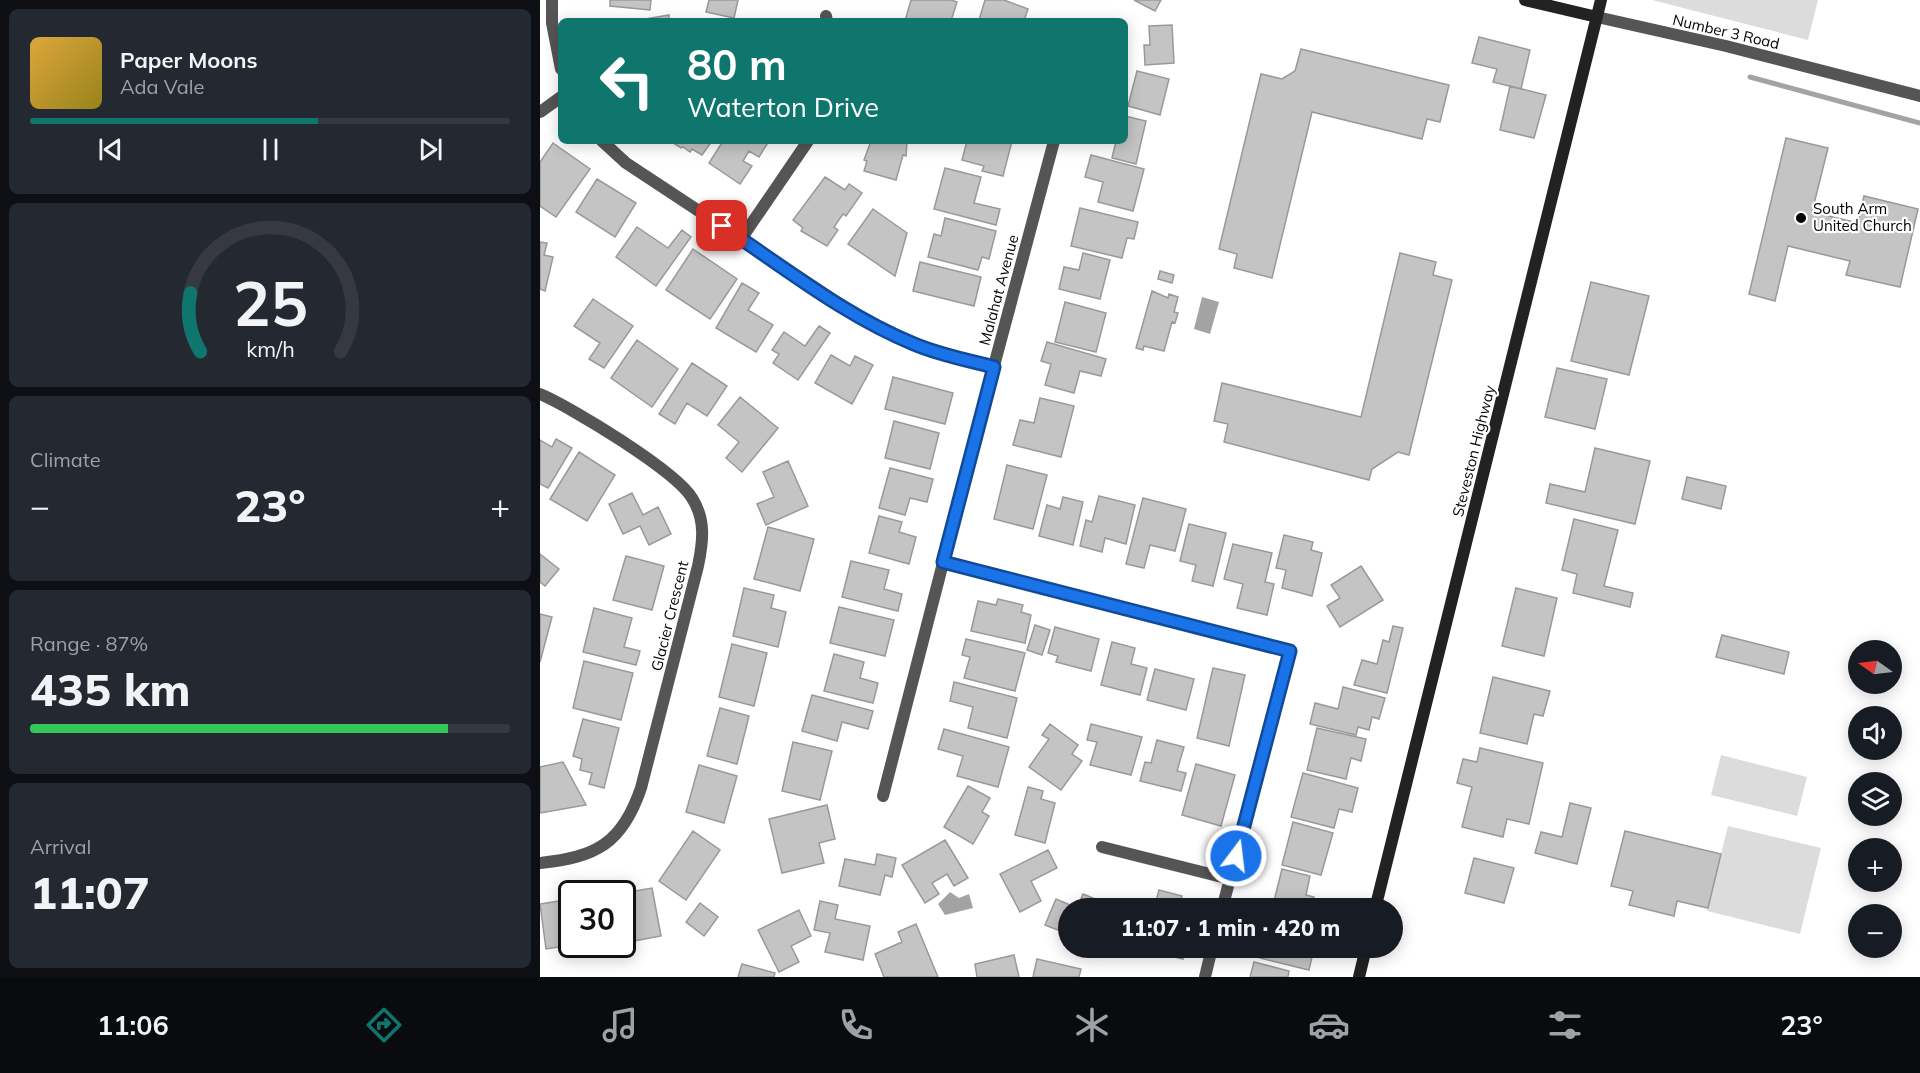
<!DOCTYPE html>
<html lang="en">
<head>
<meta charset="utf-8">
<style>
  :root { --surface:#171b24; --page:#242831; --text:#f1f3f6; --muted:#9ea1a6; --line:#363941; --accent:#0f766e }
  body { margin:0; font-family:Mulish,sans-serif; background:var(--page); color:var(--text); height:100vh; display:flex; flex-direction:column; font-size:22px; white-space:nowrap }
  * { box-sizing:border-box; margin:0 }
  p { font-size:20px; color:var(--muted) }
  .icon { flex:none; width:33px; height:33px; fill:none; stroke:currentColor; stroke-width:2; stroke-linecap:round; stroke-linejoin:round }
  .map { position:relative; flex:1; overflow:hidden }
  .side { display:flex; flex-direction:column; gap:9px; padding:9px; background:#0d0f14; width:540px }
  .side>* { flex:none }
  .banner { position:absolute; left:18px; top:18px; width:570px; height:126px; border-radius:9px; box-shadow:0 3px 15px #0003; background:#0f766e; color:#fff; overflow:hidden }
  .needle { width:39px; rotate:284deg }
  .controls { position:absolute; left:1308px; top:640px; display:grid; gap:12px }
  .controls a { display:grid; place-items:center; width:54px; height:54px; border-radius:50%; background:var(--surface); box-shadow:0 3px 15px #0003; font-size:30px }
  .speed { position:absolute; left:18px; top:880px; display:flex; gap:12px; font-size:30px; font-weight:700; text-align:center }
  .speed>* { display:grid; place-content:center; width:78px; height:78px; border-radius:50%; background:var(--surface); box-shadow:0 3px 15px #0003; line-height:1 }
  .speed .limit { border:3px solid #111; border-radius:9px; background:#fff; color:#111 }
  .pin { position:absolute; display:grid; place-items:center; width:51px; height:51px; color:#fff; margin:-26px; border-radius:12px; box-shadow:0 3px 9px #0006 }
  .me { position:absolute; width:66px; margin:-33px; rotate:15deg; stroke-linejoin:round; filter:drop-shadow(0 0 4px #0008) }
  .turn { display:flex; align-items:center; gap:21px; height:126px; padding:0 30px; font-size:27px }
  .turn .icon { width:78px; height:78px; stroke-width:2.5 }
  .turn b { display:block; font-size:42px; line-height:51px }
  .big { font-size:45px; font-weight:800; line-height:1.1 }
  .side .widget { flex:1; display:flex; flex-direction:column; justify-content:center; gap:9px; min-width:0; padding:0 21px; border-radius:9px; background:var(--page) }
  .side .dial { align-items:center; gap:0 }
  .dial svg { height:156px; overflow:visible; fill:none; stroke:var(--line); stroke-width:7; stroke-linecap:round; text-anchor:middle }
  .dial text { fill:var(--text); stroke:none }
  .song { display:flex; align-items:center; gap:18px }
  .cover { width:72px; height:72px; border-radius:9px; background:linear-gradient(135deg,hsl(40 70% 55%),hsl(50 70% 35%)) }
  .played { height:6px; border-radius:3px; background:linear-gradient(90deg,var(--accent) 60%,var(--line) 60%) }
  .keys { display:flex; justify-content:space-around; direction:ltr }
  .heat { display:flex; justify-content:space-between; align-items:center; font-size:33px; direction:ltr }
  .charge { height:9px; border-radius:4px; background:linear-gradient(90deg,#34c759 87%,var(--line) 0) }
  .trip { position:absolute; left:518px; top:898px; width:345px; height:60px; border-radius:30px; background:var(--surface); box-shadow:0 3px 15px #0003; font-weight:800; line-height:60px; text-align:center }
  .tab-bar { display:flex; height:96px; justify-content:space-around; align-items:center; background:#090b0e; color:var(--muted) }
  .tab-bar .icon { width:42px; height:42px }
  .tab-bar .on { color:var(--accent) }
  .tab-bar b { font-size:27px; color:var(--text) }
  main { display:flex; flex:1; min-height:0 }
  .map>svg:first-child { display:block }
  .green { fill:#dcdcdc }
  .water { fill:#a3a3a3 }
  .lines { fill:none; stroke-linecap:round; stroke-linejoin:round }
  .stream { stroke:#a3a3a3; stroke-width:5 }
  .building { fill:#c4c4c4; stroke:#999; stroke-width:1.5 }
  .street { stroke:#555; stroke-width:12 }
  .secondary { stroke:#222; stroke-width:12 }
  .route-casing { stroke:#114b97; stroke-width:15 }
  .route { stroke:#1a73e8; stroke-width:10 }
  .poi-dot { fill:#000; stroke:#fff; stroke-width:2 }
  .labels { text-anchor:middle; stroke-width:4.5; stroke-linejoin:round; paint-order:stroke }
  .street-label { font-size:15px; fill:#000; stroke:#fff }
  .poi-label { font-size:15px; fill:#000; stroke:#fff; text-anchor:start }
</style>
</head>
<body>
<main>
<section class="side">
<div class="widget">
<div class="song"><i class="cover"></i><div><b>Paper Moons</b><p>Ada Vale</p></div></div>
<div class="played"></div>
<div class="keys"><svg class="icon" aria-label="previous" viewBox="0 0 24 24"><path d="M18 5L8 12l10 7zM5 5v14"/></svg><svg class="icon" aria-label="pause" viewBox="0 0 24 24"><path d="M8 5v14M16 5v14"/></svg><svg class="icon" aria-label="next" viewBox="0 0 24 24"><path d="M6 5l10 7-10 7zM19 5v14"/></svg></div>
</div>
<div class="widget dial"><svg viewBox="0 0 100 80">
<path d="M14 69A42 42 0 1 1 86 69"/>
<path d="M14 69A42 42 0 0 1 9 39" stroke="#0f766e"/>
<text x="50" y="56" font-size="32" font-weight="700">25</text>
<text x="50" y="72" font-size="11">km/h</text>
</svg></div>
<div class="widget"><p>Climate</p>
<div class="heat"><a>−</a><b class="big">23°</b><a>+</a></div>
</div>
<div class="widget"><p>Range · 87%</p><b class="big">435 km</b><div class="charge"></div></div>
<div class="widget"><p>Arrival</p><b class="big">11:07</b></div>
</section>
<div class="map">
<svg width="1380" height="977" viewBox="0 0 1380 977">
  <rect width="100%" height="100%" fill="#fff"/>
  <path class="green" d="M 1112,0 L 1278,0 L 1268,40 Z
    M 1181,755 L 1267,777 L 1257,816 L 1171,795 Z
    M 1188,826 L 1281,848 L 1260,934 L 1167,911 Z"/>
  <path class="water" d="M 662,297 L 679,302 L 670,334 L 654,329 Z
    M 410,892 L 419,898 L 429,894 L 433,908 L 405,915 L 398,904 Z"/>
  <g class="lines">
    <path class="stream" d="M 1210,77 L 1380,123"/>
  </g>
  <path class="building" d="M 70,0 L 111,0 L 110,10 L 70,6 Z
    M 169,0 L 198,0 L 194,18 L 166,12 Z
    M 371,0 L 411,0 L 417,2 L 411,21 L 365,21 Z
    M 445,0 L 464,0 L 488,9 L 484,21 L 439,20 Z
    M 594,0 L 621,0 L 615,11 Z
    M 129,15 L 129,21 L 94,21 Z
    M 632,25 L 634,63 L 605,65 L 604,45 L 610,45 L 609,26 Z
    M 939,37 L 990,50 L 981,89 L 953,82 L 957,69 L 932,63 Z
    M 761,49 L 909,85 L 900,122 L 887,119 L 882,139 L 772,112 L 732,278 L 694,268 L 697,254 L 679,249 L 721,74 L 742,79 L 755,71 Z
    M 597,71 L 629,79 L 620,115 L 588,106 Z
    M 970,86 L 1006,95 L 994,138 L 960,130 Z
    M 585,116 L 606,121 L 596,164 L 572,158 L 576,141 L 585,141 Z
    M 1246,138 L 1288,148 L 1272,212 L 1318,223 L 1324,196 L 1378,209 L 1360,287 L 1306,275 L 1310,261 L 1248,246 L 1235,301 L 1209,294 Z
    M 130,141 L 172,141 L 162,155 L 152,149 L 150,152 L 143,147 L 141,148 Z
    M 183,141 L 229,141 L 219,157 L 209,151 L 203,161 L 212,166 L 200,184 L 169,163 Z
    M 331,141 L 367,141 L 366,156 L 363,155 L 356,180 L 324,171 L 327,161 L 324,160 Z
    M 427,141 L 472,141 L 463,176 L 442,171 L 444,166 L 422,160 Z
    M 13,143 L 50,169 L 16,217 L 0,206 L 0,162 Z
    M 551,155 L 604,169 L 593,211 L 558,202 L 563,182 L 545,177 Z
    M 405,168 L 441,177 L 434,203 L 460,209 L 456,225 L 394,209 Z
    M 285,177 L 305,190 L 309,184 L 322,193 L 306,216 L 303,214 L 294,227 L 298,230 L 287,246 L 261,231 L 263,228 L 253,220 Z
    M 57,179 L 96,203 L 75,237 L 36,212 Z
    M 540,208 L 598,222 L 594,239 L 587,238 L 582,258 L 531,246 Z
    M 333,209 L 367,233 L 355,276 L 308,244 Z
    M 405,218 L 456,231 L 449,259 L 442,257 L 438,270 L 388,257 L 394,234 L 401,236 Z
    M 97,227 L 128,248 L 142,230 L 151,237 L 116,286 L 76,257 Z
    M 0,242 L 7,243 L 4,255 L 13,257 L 5,291 L 0,289 Z
    M 153,249 L 197,279 L 170,319 L 126,290 Z
    M 543,253 L 570,260 L 560,299 L 519,289 L 524,267 L 539,270 Z
    M 860,253 L 896,262 L 893,275 L 912,280 L 869,455 L 858,452 L 832,469 L 829,480 L 684,442 L 688,424 L 674,421 L 682,383 L 821,417 Z
    M 380,262 L 441,277 L 434,306 L 373,291 Z
    M 620,271 L 634,275 L 632,283 L 618,279 Z
    M 1051,282 L 1109,296 L 1089,375 L 1031,361 Z
    M 202,283 L 219,293 L 208,310 L 233,325 L 216,352 L 176,328 Z
    M 612,291 L 628,298 L 629,294 L 638,297 L 634,312 L 638,313 L 635,323 L 632,322 L 624,351 L 604,346 L 603,350 L 596,348 Z
    M 53,299 L 93,326 L 64,368 L 49,359 L 60,343 L 34,326 Z
    M 525,302 L 566,313 L 556,352 L 515,342 Z
    M 279,326 L 290,333 L 258,380 L 233,363 L 239,354 L 232,350 L 244,332 L 265,346 Z
    M 97,340 L 138,369 L 112,407 L 71,378 Z
    M 507,342 L 566,359 L 561,376 L 540,371 L 534,393 L 505,385 L 511,364 L 501,361 Z
    M 291,355 L 310,366 L 315,356 L 333,365 L 312,404 L 275,383 Z
    M 152,363 L 187,386 L 167,416 L 147,403 L 135,424 L 119,414 Z
    M 1017,368 L 1067,379 L 1055,429 L 1005,417 Z
    M 353,377 L 413,393 L 405,424 L 345,409 Z
    M 200,397 L 238,428 L 202,472 L 186,458 L 199,442 L 178,425 Z
    M 500,398 L 534,406 L 521,457 L 473,445 L 480,420 L 494,423 Z
    M 354,421 L 399,433 L 390,469 L 345,458 Z
    M 16,439 L 32,448 L 8,488 L 0,484 L 0,440 L 12,447 Z
    M 1055,448 L 1110,461 L 1095,524 L 1006,503 L 1010,484 L 1045,492 Z
    M 39,452 L 75,475 L 47,521 L 10,499 Z
    M 248,461 L 268,506 L 226,525 L 217,504 L 234,497 L 223,472 Z
    M 467,465 L 507,475 L 493,529 L 454,519 Z
    M 350,468 L 393,479 L 387,502 L 370,498 L 365,515 L 339,508 Z
    M 1147,477 L 1186,486 L 1181,509 L 1142,499 Z
    M 92,493 L 103,515 L 118,507 L 131,534 L 109,545 L 100,526 L 83,534 L 69,504 Z
    M 559,496 L 595,505 L 586,544 L 565,538 L 562,552 L 540,546 L 546,520 L 552,522 Z
    M 523,497 L 543,502 L 533,545 L 499,536 L 507,505 L 520,509 Z
    M 603,498 L 646,509 L 635,551 L 610,545 L 604,568 L 586,564 Z
    M 339,516 L 362,522 L 359,532 L 376,537 L 369,564 L 329,553 Z
    M 1034,519 L 1078,530 L 1064,586 L 1093,593 L 1090,607 L 1033,593 L 1037,574 L 1022,570 Z
    M 649,524 L 686,533 L 673,586 L 652,581 L 656,565 L 640,561 Z
    M 228,527 L 274,539 L 260,591 L 214,579 Z
    M 744,535 L 773,542 L 771,550 L 782,553 L 772,596 L 742,588 L 746,570 L 736,568 Z
    M 693,544 L 732,553 L 725,582 L 734,584 L 727,615 L 697,608 L 703,584 L 684,579 Z
    M 0,554 L 19,569 L 5,586 L 0,582 Z
    M 86,556 L 124,566 L 112,610 L 73,600 Z
    M 311,561 L 349,570 L 344,589 L 362,594 L 358,611 L 302,597 Z
    M 821,566 L 843,600 L 800,627 L 787,606 L 800,598 L 791,585 Z
    M 204,588 L 234,595 L 231,608 L 246,612 L 238,647 L 193,636 Z
    M 976,588 L 1017,598 L 1004,656 L 962,646 Z
    M 458,599 L 483,605 L 481,612 L 491,615 L 485,643 L 431,631 L 438,601 L 456,605 Z
    M 299,607 L 354,620 L 345,656 L 290,643 Z
    M 54,608 L 92,618 L 84,647 L 100,651 L 96,665 L 43,652 Z
    M 0,614 L 12,617 L 0,662 Z
    M 495,625 L 510,630 L 502,655 L 487,650 Z
    M 853,626 L 863,628 L 847,693 L 814,685 L 822,660 L 837,664 L 843,640 L 849,642 Z
    M 515,627 L 559,639 L 551,671 L 516,662 L 518,656 L 508,653 Z
    M 1182,635 L 1249,652 L 1244,674 L 1176,657 Z
    M 426,639 L 485,653 L 475,691 L 424,678 L 430,657 L 422,655 Z
    M 572,642 L 595,648 L 591,664 L 607,668 L 600,695 L 561,685 Z
    M 192,644 L 227,653 L 214,706 L 179,697 Z
    M 294,654 L 324,662 L 320,678 L 338,683 L 333,703 L 284,691 Z
    M 44,661 L 93,673 L 81,720 L 33,708 Z
    M 673,668 L 705,675 L 689,746 L 657,738 Z
    M 615,669 L 654,679 L 646,710 L 607,700 Z
    M 953,677 L 1010,691 L 1003,716 L 994,714 L 987,744 L 940,733 Z
    M 414,682 L 477,698 L 467,738 L 428,728 L 433,707 L 410,701 Z
    M 803,687 L 845,698 L 839,719 L 832,717 L 829,730 L 818,727 L 816,735 L 770,724 L 775,703 L 798,709 Z
    M 272,695 L 333,711 L 328,729 L 302,722 L 297,741 L 262,731 Z
    M 180,708 L 209,716 L 197,764 L 167,756 Z
    M 43,719 L 79,728 L 64,788 L 49,784 L 52,773 L 40,770 L 42,759 L 33,756 Z
    M 510,724 L 538,745 L 532,754 L 542,761 L 521,790 L 489,767 L 509,739 L 502,735 Z
    M 551,724 L 602,737 L 591,775 L 550,765 L 557,742 L 547,740 Z
    M 777,728 L 826,739 L 821,761 L 811,758 L 806,779 L 767,770 Z
    M 404,729 L 469,747 L 458,787 L 417,776 L 423,756 L 398,749 Z
    M 617,740 L 644,747 L 637,771 L 646,773 L 641,791 L 600,781 L 605,762 L 611,763 Z
    M 253,742 L 292,751 L 280,800 L 242,791 Z
    M 940,748 L 1003,763 L 989,824 L 967,819 L 963,837 L 922,827 L 932,787 L 917,783 L 923,759 L 937,762 Z
    M 23,762 L 46,805 L 0,813 L 0,767 Z
    M 656,764 L 695,775 L 681,826 L 642,815 Z
    M 159,765 L 197,776 L 184,823 L 146,812 Z
    M 763,773 L 818,788 L 812,812 L 799,809 L 794,828 L 751,817 Z
    M 428,786 L 450,798 L 442,812 L 449,816 L 433,844 L 404,827 Z
    M 488,787 L 503,791 L 501,799 L 515,803 L 505,843 L 475,835 Z
    M 1030,803 L 1051,808 L 1037,864 L 995,853 L 1001,832 L 1022,837 Z
    M 287,805 L 295,839 L 279,843 L 284,863 L 242,873 L 229,819 Z
    M 753,822 L 793,833 L 781,875 L 742,865 Z
    M 153,831 L 180,850 L 146,900 L 119,881 Z
    M 1085,831 L 1181,854 L 1168,908 L 1137,901 L 1134,916 L 1089,905 L 1093,891 L 1071,886 Z
    M 405,840 L 428,878 L 414,886 L 407,874 L 392,883 L 399,894 L 385,903 L 362,865 Z
    M 508,850 L 517,868 L 491,881 L 501,901 L 480,912 L 460,874 Z
    M 337,854 L 356,858 L 352,877 L 345,875 L 340,895 L 299,886 L 305,859 L 335,865 Z
    M 934,858 L 974,868 L 964,903 L 925,893 Z
    M 742,869 L 770,876 L 766,895 L 774,897 L 771,909 L 732,909 Z
    M 112,888 L 121,936 L 83,943 L 82,894 L 78,894 Z
    M 619,890 L 642,896 L 640,905 L 655,909 L 614,909 Z
    M 543,894 L 560,901 L 557,909 L 528,909 L 528,934 L 505,925 L 516,899 L 537,908 Z
    M 32,899 L 32,945 L 6,949 L 0,904 Z
    M 280,901 L 298,905 L 295,919 L 330,926 L 323,960 L 285,952 L 290,933 L 274,930 Z
    M 567,902 L 594,909 L 565,909 Z
    M 160,903 L 178,917 L 164,936 L 146,922 Z
    M 259,910 L 271,936 L 251,946 L 259,962 L 239,972 L 218,930 Z
    M 376,924 L 398,977 L 344,977 L 335,954 L 362,942 L 358,932 Z
    M 605,948 L 646,948 L 643,959 L 605,950 Z
    M 723,948 L 774,948 L 769,970 L 720,958 Z
    M 474,955 L 479,977 L 437,977 L 435,964 Z
    M 497,959 L 541,969 L 539,977 L 493,977 Z
    M 714,962 L 749,971 L 748,977 L 710,977 Z
    M 202,964 L 235,973 L 234,977 L 198,977 Z"/>
  <g class="lines">
    <path class="street" d="M 12,0 L 12,23 L 21,69
      M 286,16 L 287,21
      M 1057,17 L 1186,46 L 1380,96
      M 0,112 L 21,97
      M 62,141 L 86,163 L 324,320 L 375,345 L 454,367
      M 201,239 L 268,141
      M 0,394 C 31,407 136,471 152,498 C 166,520 163,542 158,566 L 101,788 C 82,844 56,857 0,863
      M 403,562 L 750,651 L 682,909
      M 343,796 L 447,392 L 514,141
      M 562,847 L 690,879
      M 665,977 L 672,948"/>
    <path class="secondary" d="M 985,0 L 1057,17
      M 835,909 L 1061,0
      M 819,977 L 826,948"/>
  </g>
  <g class="lines">
    <g class="route-casing">
      <path id="route" d="M 182,226 C 244,267 305,316 374,344 C 400,355 427,360 454,367 L 403,562 L 750,651 L 696,856"/>
    </g>
    <use href="#route" class="route"/>
  </g>
  <circle class="poi-dot" cx="1261" cy="218" r="6"/>
  <g class="labels">
    <g class="street-label">
      <text transform="translate(1186 32) rotate(13)" y="5">Number 3 Road</text>
      <text transform="translate(459 290) rotate(-75)" y="5">Malahat Avenue</text>
      <text transform="translate(934 451) rotate(-76)" y="5">Steveston Highway</text>
      <text transform="translate(130 616) rotate(-76)" y="5">Glacier Crescent</text>
    </g>
    <g class="poi-label">
      <text x="1273" y="214">South Arm<tspan x="1273" dy="17">United Church</tspan></text>
    </g>
  </g>
</svg>
<div class="controls">
<a><svg class="needle" viewBox="-14 -14 28 28"><path d="M0-13l5 13h-10z" fill="#e53935"/><path d="M0 13l5-13h-10z" fill="#9ea1a6"/></svg></a>
<a><svg class="icon" aria-label="sound" viewBox="0 0 24 24"><path d="M4 9h4l5-4v14l-5-4H4zM17 9q2 3 0 6"/></svg></a>
<a><svg class="icon" aria-label="layers" viewBox="0 0 24 24"><path d="M12 4l9 5-9 5-9-5zM3 14l9 5 9-5"/></svg></a>
<a>+</a>
<a>−</a>
</div>
<div class="speed"><div class="limit">30</div></div>
<div class="pin" style="left:182px;top:226px;background:#d93025"><svg class="icon" aria-label="arrive" viewBox="0 0 24 24"><path d="M6 21V4h12l-3 4 3 4H6"/></svg></div>
<svg class="me" style="left:696px;top:856px" viewBox="-20 -20 40 40"><circle r="17" fill="#1a73e8" stroke="#fff" stroke-width="3"/><path d="M0-11L8 9 0 5-8 9z" fill="#fff"/></svg>
<div class="trip">11:07 · 1 min · 420 m</div>
<div class="banner">
<div class="turn"><svg class="icon" aria-label="left" viewBox="0 0 24 24"><path d="M17 20v-9H6M10 6l-5 5 5 5"/></svg><div><b>80 m</b>Waterton Drive</div></div>
</div>
</div>
</main>
<nav class="tab-bar">
<b>11:06</b>
<svg class="icon on" aria-label="directions" viewBox="0 0 24 24"><path d="M12 3l9 9-9 9-9-9zM9 14v-3h6M13 9l2 2-2 2"/></svg>
<svg class="icon" aria-label="music" viewBox="0 0 24 24"><path d="M9 18V5l10-2v13"/><circle cx="6" cy="18" r="3"/><circle cx="16" cy="16" r="3"/></svg>
<svg class="icon" aria-label="phone" viewBox="0 0 24 24"><path d="M5 4h4l2 5-3 2q2 4 5 5l2-3 5 2v4C11 20 4 13 5 4z"/></svg>
<svg class="icon" aria-label="climate" viewBox="0 0 24 24"><path d="M12 3v18M4 7l16 10M4 17L20 7"/></svg>
<svg class="icon" aria-label="car" viewBox="0 0 24 24"><path d="M5 17H2v-5l4-1 3-4h7l3 4 3 1v5h-3M9 17h6M6 11h13"/><circle cx="7" cy="17" r="2"/><circle cx="17" cy="17" r="2"/></svg>
<svg class="icon" aria-label="filters" viewBox="0 0 24 24"><path d="M4 7h16M4 17h16"/><circle cx="9" cy="7" r="2"/><circle cx="15" cy="17" r="2"/></svg>
<b>23°</b>
</nav>
</body>
</html>
